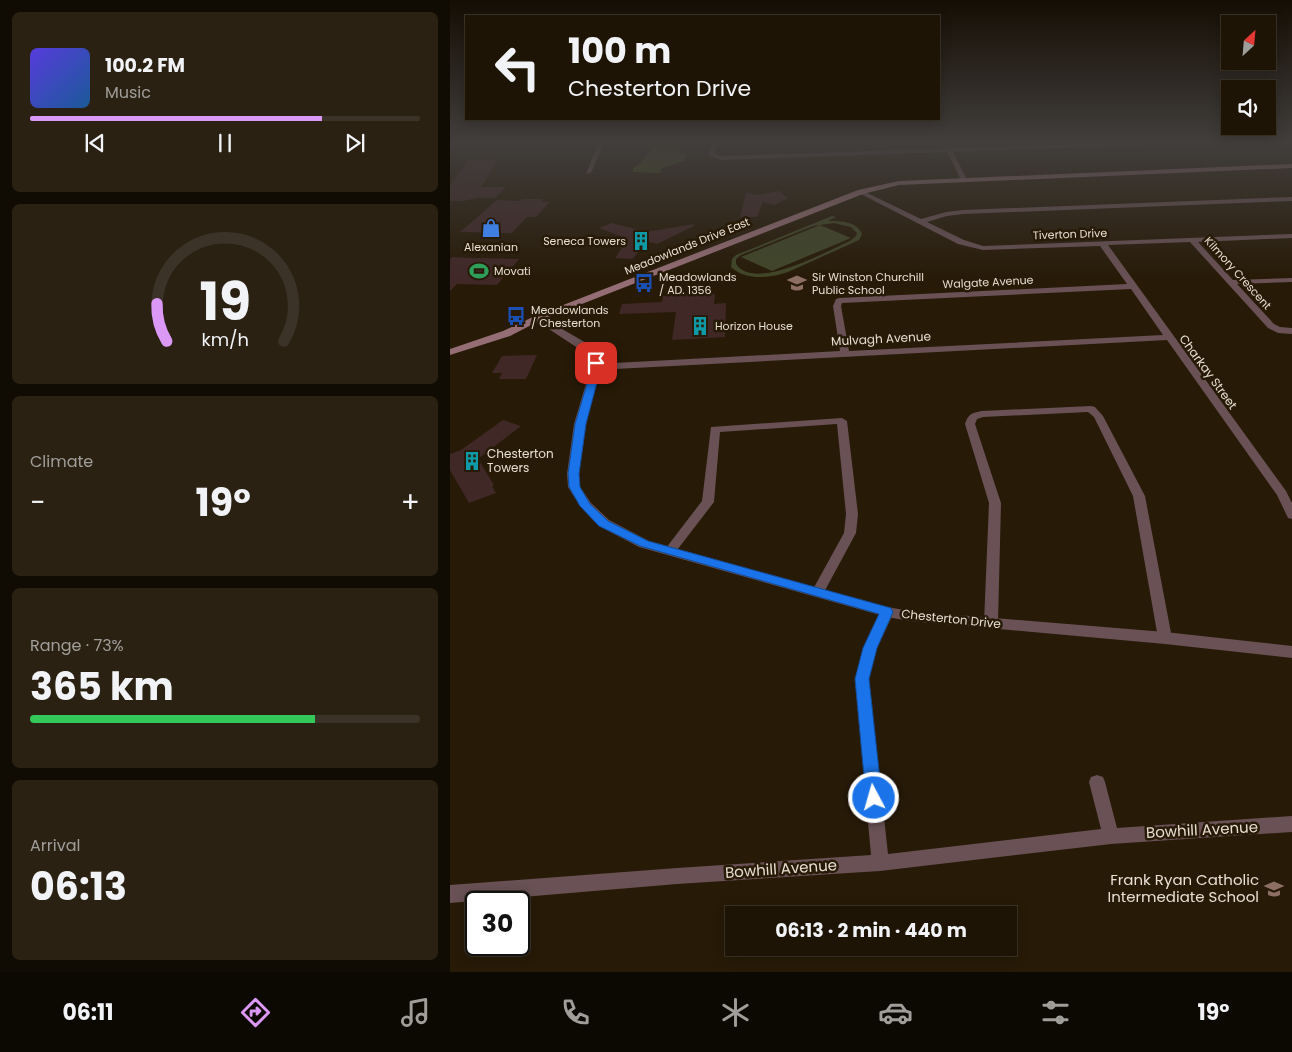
<!DOCTYPE html>
<html lang="en">
<head>
<meta charset="utf-8">
<style>
  :root { --surface:#1d1405; --page:#2a2113; --text:#f1f3f6; --muted:#a09e9a; --line:#3b3327; --accent:#db99f5 }
  body { margin:0; font-family:Poppins,sans-serif; background:var(--page); color:var(--text); height:100vh; display:flex; flex-direction:column; font-size:19px; white-space:nowrap }
  * { box-sizing:border-box; margin:0 }
  p { font-size:16px; color:var(--muted) }
  .icon { flex:none; width:28px; height:28px; fill:none; stroke:currentColor; stroke-width:2; stroke-linecap:round; stroke-linejoin:round }
  .map { position:relative; flex:1; overflow:hidden }
  .sheet { display:flex; flex-direction:column; gap:12px; padding:12px; background:#100b03; width:450px }
  .sheet>* { flex:none }
  .guide { position:absolute; left:15px; top:15px; width:475px; height:105px; border-radius:0px; box-shadow:0 2px 12px #0003,0 0 0 1px var(--line); background:#1d1405; color:var(--text); overflow:hidden }
  .needle { width:32px; rotate:26deg }
  .fabs { position:absolute; left:771px; top:15px; display:grid; gap:10px }
  .fabs a { display:grid; place-items:center; width:55px; height:55px; border-radius:0px; background:var(--surface); box-shadow:0 2px 12px #0003,0 0 0 1px var(--line); font-size:25px }
  .speed { position:absolute; left:15px; top:891px; display:flex; gap:10px; font-size:25px; font-weight:700; text-align:center }
  .speed>* { display:grid; place-content:center; width:65px; height:65px; border-radius:50%; background:var(--surface); box-shadow:0 2px 12px #0003,0 0 0 1px var(--line); line-height:1 }
  .speed .limit { border:2px solid #111; border-radius:8px; background:#fff; color:#111 }
  .pin { position:absolute; display:grid; place-items:center; width:42px; height:42px; color:#fff; margin:-21px; border-radius:10px; box-shadow:0 2px 8px #0006 }
  .me { position:absolute; width:55px; margin:-28px; rotate:354deg; stroke-linejoin:round; filter:drop-shadow(0 0 4px #0008) }
  .turn { display:flex; align-items:center; gap:18px; height:105px; padding:0 20px; font-size:22px }
  .turn .icon { width:65px; height:65px; stroke-width:2.5 }
  .turn b { display:block; font-size:35px; line-height:42px }
  .big { font-size:38px; font-weight:700; line-height:1.1 }
  .sheet .tile { flex:1; display:flex; flex-direction:column; justify-content:center; gap:8px; min-width:0; padding:0 18px; border-radius:8px; background:var(--page) }
  .sheet .dial { align-items:center; gap:0 }
  .dial svg { height:130px; overflow:visible; fill:none; stroke:var(--line); stroke-width:7; stroke-linecap:round; text-anchor:middle }
  .dial text { fill:var(--text); stroke:none }
  .song { display:flex; align-items:center; gap:15px }
  .cover { width:60px; height:60px; border-radius:8px; background:linear-gradient(135deg,hsl(250 70% 55%),hsl(210 70% 35%)) }
  .played { height:5px; border-radius:2px; background:linear-gradient(90deg,var(--accent) 75%,var(--line) 75%) }
  .keys { display:flex; justify-content:space-around; direction:ltr }
  .heat { display:flex; justify-content:space-between; align-items:center; font-size:28px; direction:ltr }
  .charge { height:8px; border-radius:4px; background:linear-gradient(90deg,#34c759 73%,var(--line) 0) }
  .trip { position:absolute; left:275px; top:906px; width:292px; height:50px; border-radius:0px; background:var(--surface); box-shadow:0 2px 12px #0003,0 0 0 1px var(--line); font-weight:700; line-height:50px; text-align:center }
  .dock { display:flex; height:80px; justify-content:space-around; align-items:center; background:#0c0802; color:var(--muted) }
  .dock .icon { width:35px; height:35px }
  .dock .on { color:var(--accent) }
  .dock b { font-size:22px; color:var(--text) }
  main { display:flex; flex:1; min-height:0 }
  .map>svg:first-child { display:block }
  .green { fill:#414628; fill-rule:evenodd }
  .forest { fill:#444b18 }
  .building { fill:#402827 }
  .lines { fill:none; stroke-linecap:round; stroke-linejoin:round }
  .minor { fill:#695155; fill-rule:evenodd }
  .tertiary { fill:#695155; fill-rule:evenodd }
  .secondary { fill:#946e74; fill-rule:evenodd }
  .route { fill:#1a73e8; stroke:#114b97 }
  .labels { text-anchor:middle; stroke-width:5; stroke-linejoin:round; paint-order:stroke }
  .far-street-label { font-size:11px; fill:#e8dfd3; stroke:#271a07 }
  .far-poi-label { font-size:11px; fill:#e8dfd3; stroke:#271a07; text-anchor:start }
  .street-label { font-size:12px; fill:#e8dfd3; stroke:#271a07 }
  .poi-label { font-size:12px; fill:#e8dfd3; stroke:#271a07; text-anchor:start }
  .near-street-label { font-size:15px; fill:#e8dfd3; stroke:#271a07 }
  .near-poi-label { font-size:15px; fill:#e8dfd3; stroke:#271a07; text-anchor:end }
</style>
</head>
<body>
<main>
<section class="sheet">
<div class="tile">
<div class="song"><i class="cover"></i><div><b>100.2 FM</b><p>Music</p></div></div>
<div class="played"></div>
<div class="keys"><svg class="icon" aria-label="previous" viewBox="0 0 24 24"><path d="M18 5L8 12l10 7zM5 5v14"/></svg><svg class="icon" aria-label="pause" viewBox="0 0 24 24"><path d="M8 5v14M16 5v14"/></svg><svg class="icon" aria-label="next" viewBox="0 0 24 24"><path d="M6 5l10 7-10 7zM19 5v14"/></svg></div>
</div>
<div class="tile dial"><svg viewBox="0 0 100 80">
<path d="M14 69A42 42 0 1 1 86 69"/>
<path d="M14 69A42 42 0 0 1 8 46" stroke="#db99f5"/>
<text x="50" y="56" font-size="32" font-weight="700">19</text>
<text x="50" y="72" font-size="11">km/h</text>
</svg></div>
<div class="tile"><p>Climate</p>
<div class="heat"><a>−</a><b class="big">19°</b><a>+</a></div>
</div>
<div class="tile"><p>Range · 73%</p><b class="big">365 km</b><div class="charge"></div></div>
<div class="tile"><p>Arrival</p><b class="big">06:13</b></div>
</section>
<div class="map">
<svg width="842" height="972" viewBox="0 0 842 972">
  <rect width="100%" height="100%" fill="#271a07"/>
  <path class="green" d="M 382,216 L 386,217 L 378,221 C 390,221 407,221 412,234 L 409,240 L 338,272 C 320,278 296,281 281,267 L 282,259 L 286,255 ZM 384,223 L 401,227 L 407,233 L 406,236 L 400,241 C 377,251 305,292 286,264 L 286,259 L 291,255 L 363,226 Z
    M 370,225 L 401,238 L 322,271 L 291,257 Z"/>
  <path class="forest" d="M 211,145 L 223,148 L 238,156 L 233,161 L 212,168 L 210,170 L 212,172 L 209,173 L 183,172 L 183,168 C 197,162 196,149 211,145 Z"/>
  <path class="building" d="M 49,159 L 31,187 L 56,187 L 45,198 L 27,198 L 13,201 L 0,201 L 0,186 L 19,160 Z
    M 329,191 L 338,198 L 324,205 L 313,202 L 307,217 L 290,217 L 296,193 L 309,195 Z
    M 72,199 L 93,199 L 91,201 L 100,202 L 86,217 L 77,217 L 62,233 L 10,232 L 47,200 L 70,201 Z
    M 162,223 L 196,232 L 244,224 L 244,226 L 207,244 L 196,241 L 183,259 L 165,258 L 178,239 L 149,228 Z
    M 2,257 L 23,258 L 69,259 L 47,285 L 7,284 L 0,291 L 0,260 Z
    M 255,294 L 265,294 L 264,304 L 276,303 L 275,337 L 222,340 L 226,312 L 169,314 L 172,304 L 212,302 L 213,296 Z
    M 87,355 L 76,379 L 49,379 L 52,373 L 42,373 L 52,356 Z
    M 53,420 L 71,426 L 28,459 L 44,485 L 42,486 L 46,493 L 19,503 L 0,470 L 0,454 L 11,450 Z"/>
  <g class="lines">
    <path class="minor" d="M 148,143 L 154,143 L 141,173 L 136,174 Z
      M 263,143 L 269,143 L 264,154 L 271,156 L 659,143 L 710,143 L 707,145 L 503,152 L 516,178 L 513,180 L 510,178 L 497,152 L 271,160 L 258,155 Z
      M 411,190 L 471,219 L 496,212 L 513,210 L 842,197 L 842,201 L 513,214 L 497,216 L 477,222 L 514,240 L 533,246 L 842,234 L 842,238 L 748,242 L 783,280 L 842,278 L 842,282 L 787,284 L 824,324 L 830,327 L 842,328 L 842,334 L 828,333 L 818,328 L 740,242 L 658,245 L 836,491 L 842,503 L 842,519 L 838,518 L 827,495 L 717,340 L 146,370 L 141,367 L 146,364 L 390,351 L 383,306 L 386,299 L 389,298 L 677,284 L 650,246 L 533,250 L 508,244 L 409,193 L 409,191 ZM 681,289 L 713,335 L 399,351 L 391,306 L 392,303 Z
      M 641,406 L 645,407 L 653,416 L 695,496 L 722,638 L 720,642 L 715,643 L 710,642 L 708,638 L 683,496 L 644,417 L 638,412 L 533,417 L 527,419 L 525,424 L 551,503 L 548,623 L 546,627 L 541,628 L 536,627 L 534,623 L 539,503 L 515,424 C 518,414 522,413 532,411 Z
      M 392,418 L 397,421 L 408,514 L 406,533 L 373,594 L 363,594 L 362,591 L 394,533 L 396,514 L 387,424 L 270,432 L 264,502 L 224,554 L 216,554 L 214,551 L 216,548 L 252,501 L 261,427 Z
      M 437,607 L 442,609 L 444,612 L 427,648 L 419,679 L 438,854 L 651,829 L 639,782 L 641,777 L 647,775 L 653,777 L 655,782 L 667,828 L 842,816 L 842,832 L 661,844 L 430,871 L 227,884 L 0,903 L 0,885 L 227,868 L 421,855 L 405,679 L 413,648 L 432,609 Z"/>
    <path class="tertiary" d="M 88,315 L 138,344 L 150,355 L 151,367 L 136,424 L 129,474 L 130,487 L 141,503 L 159,520 L 199,541 L 437,607 L 460,611 L 715,632 L 842,646 L 842,658 L 715,644 L 460,621 L 437,617 L 189,547 L 149,526 L 130,506 L 118,487 L 117,474 L 124,424 L 141,367 L 140,356 L 85,320 L 85,316 Z"/>
    <path class="secondary" d="M 842,164 L 842,168 L 449,185 L 413,194 L 91,320 L 60,336 L 0,355 L 0,349 L 53,331 L 85,316 L 408,190 L 449,181 Z"/>
  </g>
  <linearGradient id="sky" x2="0" y2="1"><stop stop-color="#150e04"/><stop offset="0.51" stop-color="#413e3c"/><stop offset="1" stop-color="#413e3c" stop-opacity="0"/></linearGradient>
  <rect width="842" height="279" fill="url(#sky)"/>
  <path class="route" d="M 146,360 L 149,361 L 151,367 L 136,424 L 129,474 L 130,487 L 140,504 L 158,521 L 198,541 L 441,608 L 443,612 L 427,648 L 419,679 L 432,798 L 430,803 L 424,806 L 418,803 L 416,798 L 405,679 L 413,648 L 429,614 L 190,546 L 149,526 L 130,506 L 119,487 L 118,474 L 125,424 L 142,367 L 141,363 Z"/>
  <defs>
    <g id="shop-bare" transform="scale(1.5)"><path d="M-5-2.5h2.3a2.7 3.5 0 0 1 5.4 0H5L5.5 6h-11ZM-1.5-2.5h3a1.5 2.3 0 0 0-3 0Z" fill="#3f7fe0" stroke="#271a07" stroke-width="2.5" paint-order="stroke"/></g>
    <g id="building-bare" transform="scale(1.5)"><path d="M-4-6H4V6H1V3H-1V6H-4ZM-2.5-4.3h1.7v1.8h-1.7ZM.8-4.3h1.7v1.8H.8ZM-2.5-1h1.7V.8h-1.7ZM.8-1h1.7V.8H.8Z" fill="#0f9aa8" stroke="#271a07" stroke-width="2.5" paint-order="stroke"/></g>
    <g id="stadium-bare" transform="scale(1.5)"><path d="M0-5a6.5 5 0 1 0 0 10a6.5 5 0 1 0 0-10ZM-3.5-1.8h7v3.6h-7Z" fill="#2e9e5b" stroke="#271a07" stroke-width="2.5" paint-order="stroke"/></g>
    <g id="bus-bare" transform="scale(1.5)"><path d="M-5-6H5V4H4V6H2V4H-2V6H-4V4H-5ZM-3.5-4V0h7V-4ZM-3.5 1.2v1.5H-2V1.2ZM2 1.2v1.5H3.5V1.2Z" fill="#1a4fb4" stroke="#271a07" stroke-width="2.5" paint-order="stroke"/></g>
    <g id="school-bare" transform="scale(1.5)"><path d="M0-5L7-2L0 1L-7-2ZM-4 1L0 2.5L4 1V4Q0 6-4 4Z" fill="#8d6e63" stroke="#271a07" stroke-width="2.5" paint-order="stroke"/></g>
  </defs>
  <g fill-rule="evenodd">
    <use href="#shop-bare" x="41" y="228"/>
    <use href="#building-bare" x="191" y="241"/>
    <use href="#stadium-bare" x="29" y="271"/>
    <use href="#bus-bare" x="194" y="283"/>
    <use href="#school-bare" x="347" y="283"/>
    <use href="#bus-bare" x="66" y="316"/>
    <use href="#building-bare" x="250" y="326"/>
    <use href="#building-bare" x="22" y="461"/>
    <use href="#school-bare" x="824" y="889"/>
  </g>
  <g class="labels">
    <g class="far-street-label">
      <text transform="translate(620 234) rotate(-2)" y="4">Tiverton Drive</text>
      <text transform="translate(237 246) rotate(-22)" y="4">Meadowlands Drive East</text>
      <text transform="translate(788 273) rotate(48)" y="4">Kilmory Crescent</text>
      <text transform="translate(538 282) rotate(-3)" y="4">Walgate Avenue</text>
    </g>
    <g class="far-poi-label">
      <text x="176" y="245" text-anchor="end">Seneca Towers</text>
      <text x="41" y="251" text-anchor="middle">Alexanian</text>
      <text x="44" y="275">Movati</text>
      <text x="209" y="281">Meadowlands<tspan x="209" dy="13">/ AD. 1356</tspan></text>
      <text x="362" y="281">Sir Winston Churchill<tspan x="362" dy="13">Public School</tspan></text>
      <text x="81" y="314">Meadowlands<tspan x="81" dy="13">/ Chesterton</tspan></text>
      <text x="265" y="330">Horizon House</text>
    </g>
    <g class="street-label">
      <text transform="translate(431 339) rotate(-3)" y="4">Mulvagh Avenue</text>
      <text transform="translate(758 372) rotate(54)" y="4">Charkay Street</text>
      <text transform="translate(501 619) rotate(6)" y="4">Chesterton Drive</text>
    </g>
    <g class="poi-label">
      <text x="37" y="458">Chesterton<tspan x="37" dy="14">Towers</tspan></text>
    </g>
    <g class="near-street-label">
      <text transform="translate(752 830) rotate(-3)" y="5">Bowhill Avenue</text>
      <text transform="translate(331 869) rotate(-4)" y="5">Bowhill Avenue</text>
    </g>
    <g class="near-poi-label">
      <text x="809" y="885">Frank Ryan Catholic<tspan x="809" dy="17">Intermediate School</tspan></text>
    </g>
  </g>
</svg>
<div class="fabs">
<a><svg class="needle" viewBox="-14 -14 28 28"><path d="M0-13l5 13h-10z" fill="#e53935"/><path d="M0 13l5-13h-10z" fill="#a09e9a"/></svg></a>
<a><svg class="icon" aria-label="sound" viewBox="0 0 24 24"><path d="M4 9h4l5-4v14l-5-4H4zM17 9q2 3 0 6"/></svg></a>
</div>
<div class="speed"><div class="limit">30</div></div>
<div class="pin" style="left:146px;top:363px;background:#d93025"><svg class="icon" aria-label="arrive" viewBox="0 0 24 24"><path d="M6 21V4h12l-3 4 3 4H6"/></svg></div>
<svg class="me" style="left:424px;top:798px" viewBox="-20 -20 40 40"><circle r="17" fill="#1a73e8" stroke="#fff" stroke-width="3"/><path d="M0-11L8 9 0 5-8 9z" fill="#fff"/></svg>
<div class="trip">06:13 · 2 min · 440 m</div>
<div class="guide">
<div class="turn"><svg class="icon" aria-label="left" viewBox="0 0 24 24"><path d="M17 20v-9H6M10 6l-5 5 5 5"/></svg><div><b>100 m</b>Chesterton Drive</div></div>
</div>
</div>
</main>
<nav class="dock">
<b>06:11</b>
<svg class="icon on" aria-label="directions" viewBox="0 0 24 24"><path d="M12 3l9 9-9 9-9-9zM9 14v-3h6M13 9l2 2-2 2"/></svg>
<svg class="icon" aria-label="music" viewBox="0 0 24 24"><path d="M9 18V5l10-2v13"/><circle cx="6" cy="18" r="3"/><circle cx="16" cy="16" r="3"/></svg>
<svg class="icon" aria-label="phone" viewBox="0 0 24 24"><path d="M5 4h4l2 5-3 2q2 4 5 5l2-3 5 2v4C11 20 4 13 5 4z"/></svg>
<svg class="icon" aria-label="climate" viewBox="0 0 24 24"><path d="M12 3v18M4 7l16 10M4 17L20 7"/></svg>
<svg class="icon" aria-label="car" viewBox="0 0 24 24"><path d="M5 17H2v-5l4-1 3-4h7l3 4 3 1v5h-3M9 17h6M6 11h13"/><circle cx="7" cy="17" r="2"/><circle cx="17" cy="17" r="2"/></svg>
<svg class="icon" aria-label="filters" viewBox="0 0 24 24"><path d="M4 7h16M4 17h16"/><circle cx="9" cy="7" r="2"/><circle cx="15" cy="17" r="2"/></svg>
<b>19°</b>
</nav>
</body>
</html>
